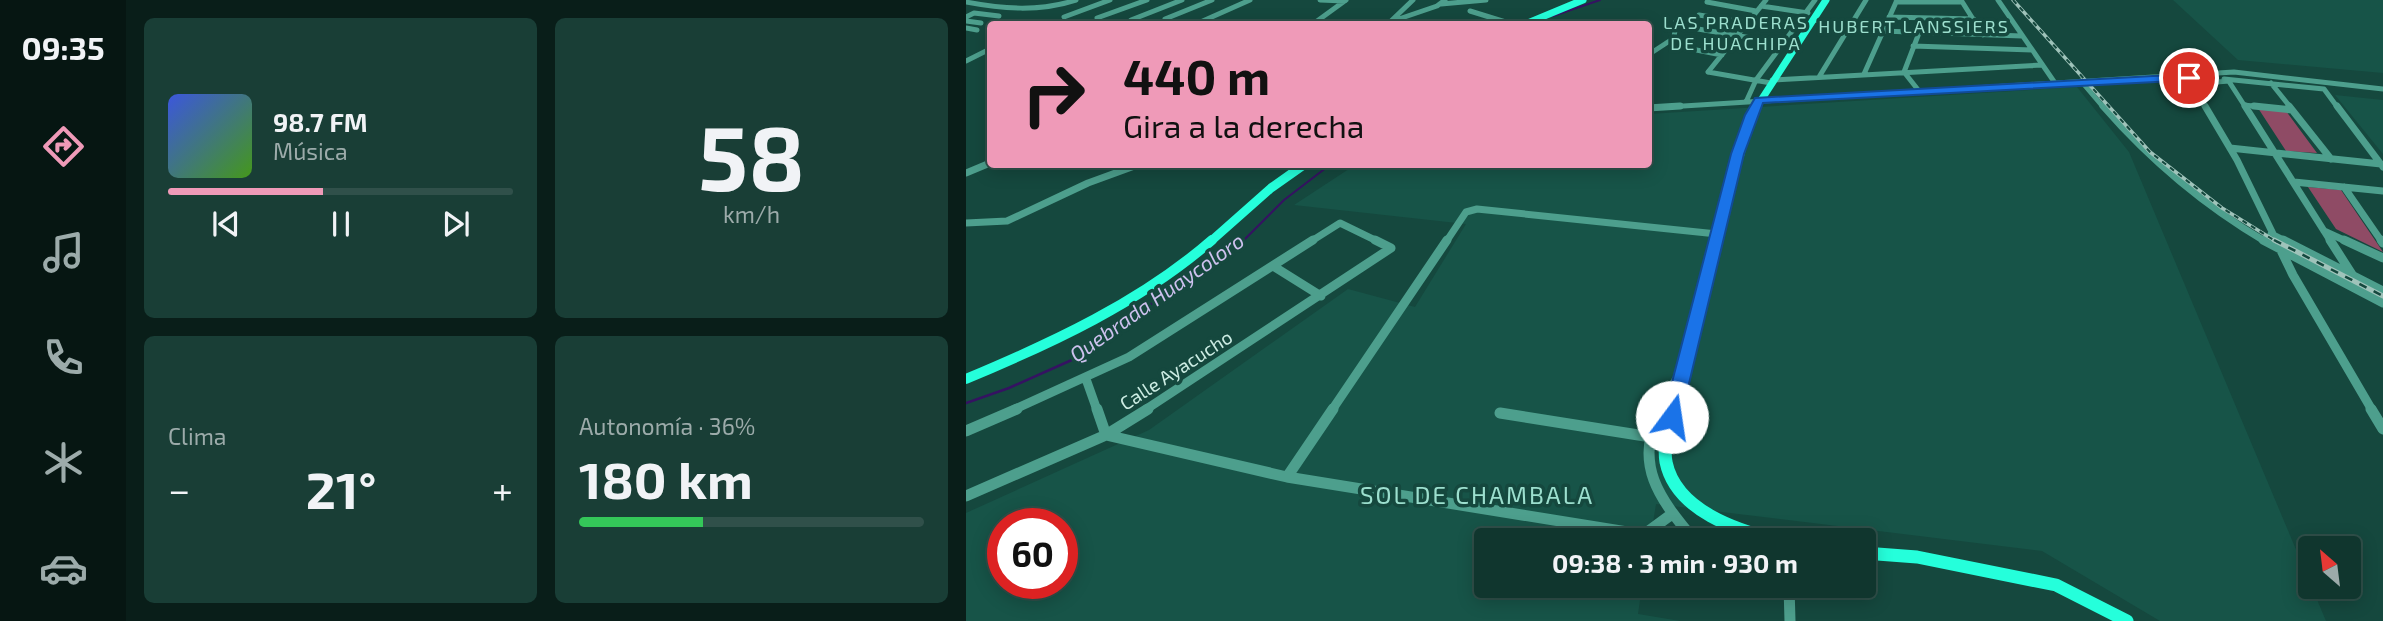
<!DOCTYPE html>
<html lang="es">
<head>
<meta charset="utf-8">
<style>
  :root { --surface:#10362e; --page:#193e36; --text:#f1f3f6; --muted:#9cabaa; --line:#30504a; --accent:#ef9ab8 }
  body { margin:0; font-family:"Exo 2",sans-serif; background:var(--page); color:var(--text); height:100vh; display:flex; flex-direction:column; font-size:26px; white-space:nowrap }
  * { box-sizing:border-box; margin:0 }
  p { font-size:23px; color:var(--muted) }
  .icon { flex:none; width:38px; height:38px; fill:none; stroke:currentColor; stroke-width:2; stroke-linecap:round; stroke-linejoin:round }
  .map { position:relative; flex:1; overflow:hidden }
  .sheet { display:flex; flex-direction:column; gap:18px; padding:18px; background:#091e19; width:840px }
  .sheet>* { flex:none }
  .banner { position:absolute; left:21px; top:21px; width:665px; height:147px; border-radius:7px; box-shadow:0 4px 18px #0003,0 0 0 2px var(--line); background:#ef9ab8; color:#111; overflow:hidden }
  .needle { width:46px; rotate:332deg }
  .buttons { position:absolute; left:1332px; top:536px; display:grid; gap:14px }
  .buttons a { display:grid; place-items:center; width:63px; height:63px; border-radius:7px; background:var(--surface); box-shadow:0 4px 18px #0003,0 0 0 2px var(--line); font-size:35px }
  .speed { position:absolute; left:21px; top:508px; display:flex; gap:14px; font-size:35px; font-weight:700; text-align:center }
  .speed>* { display:grid; place-content:center; width:91px; height:91px; border-radius:50%; background:var(--surface); box-shadow:0 4px 18px #0003,0 0 0 2px var(--line); line-height:1 }
  .speed .limit { border:10px solid #d22; background:#fff; color:#111 }
  .pin { position:absolute; display:grid; place-items:center; width:60px; height:60px; color:#fff; margin:-30px; border:4px solid #fff; border-radius:50%; box-shadow:0 2px 7px #0007 }
  .me { position:absolute; width:77px; margin:-38px; rotate:14deg; stroke-linejoin:round; filter:drop-shadow(0 0 5px #0008) }
  .turn { display:flex; align-items:center; gap:24px; height:147px; padding:0 21px; font-size:32px }
  .turn .icon { width:91px; height:91px; stroke-width:2.5 }
  .turn b { display:block; font-size:49px; line-height:60px }
  .big { font-size:52px; font-weight:700; line-height:1.1 }
  .sheet .widget { flex:1; display:flex; flex-direction:column; justify-content:center; gap:10px; min-width:0; padding:0 24px; border-radius:10px; background:var(--page) }
  .sheet .dial { align-items:center; gap:0 }
  .dial b { font-size:91px; line-height:1 }
  .song { display:flex; align-items:center; gap:21px }
  .cover { width:84px; height:84px; border-radius:10px; background:linear-gradient(135deg,hsl(230 70% 55%),hsl(100 70% 35%)) }
  .played { height:7px; border-radius:4px; background:linear-gradient(90deg,var(--accent) 45%,var(--line) 45%) }
  .keys { display:flex; justify-content:space-around; direction:ltr }
  .heat { display:flex; justify-content:space-between; align-items:center; font-size:38px; direction:ltr }
  .charge { height:10px; border-radius:5px; background:linear-gradient(90deg,#34c759 36%,var(--line) 0) }
  .sheet .tiles { flex:1; display:grid; gap:18px; grid-template-columns:repeat(2,1fr) }
  .trip { position:absolute; left:508px; top:528px; width:402px; height:70px; border-radius:7px; background:var(--surface); box-shadow:0 4px 18px #0003,0 0 0 2px var(--line); font-weight:700; line-height:70px; text-align:center }
  main { display:flex; flex:1; min-height:0 }
  .tabs { display:flex; flex-direction:column; width:126px; justify-content:space-around; align-items:center; background:#061612; color:var(--muted) }
  .tabs .icon { width:49px; height:49px }
  .tabs .on { color:var(--accent) }
  .tabs b { font-size:32px; color:var(--text) }
  .map>svg:first-child { display:block }
  .built { fill:#175448; fill-rule:evenodd }
  .green { fill:#8f4b65 }
  .lines { fill:none; stroke-linecap:round; stroke-linejoin:round }
  .stream-far1 { stroke:#351262; stroke-width:2 }
  .stream { stroke:#351262; stroke-width:2.5 }
  .minor-far3 { stroke:#4d9f8d; stroke-width:5 }
  .minor-far2 { stroke:#4d9f8d; stroke-width:7 }
  .minor-far1 { stroke:#4d9f8d; stroke-width:9 }
  .minor { stroke:#4d9f8d; stroke-width:11 }
  .major-far3 { stroke:#25ffdb; stroke-width:7 }
  .major-far2 { stroke:#25ffdb; stroke-width:9 }
  .major-far1 { stroke:#25ffdb; stroke-width:10 }
  .major { stroke:#25ffdb; stroke-width:13 }
  .rail-far1-casing { stroke:#9fc3ba; stroke-width:3.5 }
  .rail-casing { stroke:#9fc3ba; stroke-width:5 }
  .rail-far1 { stroke:#15483e; stroke-width:2; stroke-dasharray:5; stroke-linecap:butt }
  .rail { stroke:#15483e; stroke-width:2.5; stroke-dasharray:8; stroke-linecap:butt }
  .route { fill:#1a73e8; stroke:#114b97; stroke-width:2 }
  .labels { text-anchor:middle; stroke-width:7; stroke-linejoin:round; paint-order:stroke }
  .far-neighbourhood-label { font-size:18px; letter-spacing:2px; fill:#9cdfce; stroke:#15483e }
  .street-label { font-size:19px; fill:#ccece3; stroke:#15483e }
  .water-label { font-size:21px; font-style:italic; fill:#cdc1ee; stroke:#15483e }
  .near-neighbourhood-label { font-size:24px; letter-spacing:2px; fill:#9cdfce; stroke:#15483e }
</style>
</head>
<body>
<main>
<nav class="tabs">
<b>09:35</b>
<svg class="icon on" aria-label="directions" viewBox="0 0 24 24"><path d="M12 3l9 9-9 9-9-9zM9 14v-3h6M13 9l2 2-2 2"/></svg>
<svg class="icon" aria-label="music" viewBox="0 0 24 24"><path d="M9 18V5l10-2v13"/><circle cx="6" cy="18" r="3"/><circle cx="16" cy="16" r="3"/></svg>
<svg class="icon" aria-label="phone" viewBox="0 0 24 24"><path d="M5 4h4l2 5-3 2q2 4 5 5l2-3 5 2v4C11 20 4 13 5 4z"/></svg>
<svg class="icon" aria-label="climate" viewBox="0 0 24 24"><path d="M12 3v18M4 7l16 10M4 17L20 7"/></svg>
<svg class="icon" aria-label="car" viewBox="0 0 24 24"><path d="M5 17H2v-5l4-1 3-4h7l3 4 3 1v5h-3M9 17h6M6 11h13"/><circle cx="7" cy="17" r="2"/><circle cx="17" cy="17" r="2"/></svg>
</nav>
<section class="sheet">
<div class="tiles">
<div class="widget">
<div class="song"><i class="cover"></i><div><b>98.7 FM</b><p>Música</p></div></div>
<div class="played"></div>
<div class="keys"><svg class="icon" aria-label="previous" viewBox="0 0 24 24"><path d="M18 5L8 12l10 7zM5 5v14"/></svg><svg class="icon" aria-label="pause" viewBox="0 0 24 24"><path d="M8 5v14M16 5v14"/></svg><svg class="icon" aria-label="next" viewBox="0 0 24 24"><path d="M6 5l10 7-10 7zM19 5v14"/></svg></div>
</div>
<div class="widget dial"><b>58</b><p>km/h</p></div>
<div class="widget"><p>Clima</p>
<div class="heat"><a>−</a><b class="big">21°</b><a>+</a></div>
</div>
<div class="widget"><p>Autonomía · 36%</p><b class="big">180 km</b><div class="charge"></div></div>
</div>
</section>
<div class="map">
<svg width="1417" height="621" viewBox="0 0 1417 621">
  <rect width="100%" height="100%" fill="#15483e"/>
  <path class="built" d="M 1207,0 L 1417,0 L 1417,73 L 1272,60 Z
    M 1111,87 L 1163,152 L 1360,621 L 1194,621 L 1076,551 L 690,504 L 684,541 L 520,541 L 520,586 L 676,586 L 672,614 L 714,621 L 0,621 L 0,513 L 183,430 L 382,289 L 449,307 L 500,224 L 328,205 L 389,165 L 682,164 L 683,114 ZM 37,523 L 96,523 L 96,583 L 37,583 Z
    M 1369,95 L 1417,100 L 1417,154 Z"/>
  <path class="green" d="M 1292,108 L 1320,111 L 1351,153 L 1320,151 Z
    M 1342,187 L 1375,190 L 1417,252 L 1370,229 Z"/>
  <g class="lines">
    <path class="stream-far1" d="M 587,16 L 634,0
      M 569,24 L 581,18
      M 276,242 L 318,200 L 365,164"/>
    <path class="stream" d="M 0,403 L 43,388 L 108,359 L 151,326 L 267,251 L 278,240"/>
    <path class="minor-far3" d="M 354,0 L 379,1
      M 447,0 L 424,22 L 471,6 L 479,0
      M 995,0 L 1017,35
      M 1032,0 L 1089,83
      M 0,2 C 37,9 73,12 110,0
      M 741,2 L 790,11
      M 930,2 L 996,2
      M 475,4 L 520,0
      M 795,6 L 842,13
      M 504,11 L 546,24
      M 733,15 L 782,23
      M 0,17 L 8,13 L 33,16
      M 98,17 L 144,0
      M 923,17 L 1008,19
      M 131,18 L 181,0
      M 199,19 L 246,0
      M 165,20 L 216,0
      M 848,20 L 916,31 L 1056,36
      M 0,21 L 15,23
      M 230,24 L 284,0
      M 347,24 L 380,0
      M 0,28 L 11,30
      M 732,29 L 816,43
      M 953,33 L 938,72 L 953,91
      M 947,46 L 1066,50
      M 715,47 L 756,55
      M 682,55 L 708,38 L 710,21
      M 0,61 L 24,49
      M 742,72 L 800,0
      M 742,72 L 805,83
      M 898,74 L 931,0
      M 853,77 L 900,0
      M 1258,79 L 1358,89 L 1372,108
      M 806,80 L 1076,65
      M 1262,80 L 1280,108
      M 1115,81 L 1138,108
      M 1305,83 L 1325,108
      M 780,102 L 790,80 L 849,0
      M 1278,105 L 1305,108
      M 685,108 L 1268,72 L 1417,89
      M 1240,108 L 1226,84 L 1263,81"/>
    <path class="minor-far2" d="M 1137,106 C 1185,161 1237,205 1300,242
      M 1239,106 L 1271,160 L 1311,242
      M 1279,106 L 1365,242
      M 1288,106 L 1326,110
      M 1323,106 L 1365,159
      M 1371,106 L 1417,167
      M 682,108 L 714,106
      M 1264,148 L 1415,164
      M 0,173 L 24,163
      M 1328,182 L 1417,191
      M 1378,187 L 1416,242
      M 0,223 L 41,221 L 122,183 L 174,164
      M 1358,231 L 1382,242
      M 1305,234 L 1321,242
      M 344,242 L 374,223 L 413,242
      M 480,242 L 500,212 L 511,209 L 751,234"/>
    <path class="minor-far1" d="M 1297,240 L 1417,303
      M 1310,240 L 1327,275 L 1406,410
      M 1317,240 L 1417,291
      M 1364,240 L 1387,276
      M 1378,240 L 1417,258
      M 1415,240 L 1417,243
      M 307,266 L 355,296
      M 120,379 L 131,410
      M 47,410 L 163,357 L 347,240
      M 179,410 L 425,248 L 409,240
      M 366,410 L 481,240
      M 693,410 L 714,373"/>
    <path class="minor" d="M 131,409 L 140,435 L 321,477 L 717,541
      M 694,409 C 667,465 693,498 729,541
      M 1405,409 L 1417,429
      M 534,413 L 685,437
      M 0,431 L 51,409
      M 321,477 L 367,409
      M 0,496 L 140,435 L 182,409
      M 676,536 L 706,514
      M 823,586 L 824,621"/>
    <path class="major-far3" d="M 559,24 L 617,0
      M 790,108 L 860,0"/>
    <path class="major-far2" d="M 244,242 L 305,188 L 339,164
      M 749,242 L 785,115 L 791,106"/>
    <path class="major-far1" d="M 0,379 C 86,343 175,302 246,240
      M 707,410 L 749,240"/>
    <path class="major" d="M 708,409 C 703,426 697,444 700,462 C 710,511 772,531 814,541
      M 898,553 L 951,557 L 1090,585 L 1161,621"/>
    <g class="rail-far1-casing">
      <path id="rail-far1" d="M 1047,0 L 1184,152 L 1256,208 L 1311,242"/>
    </g>
    <g class="rail-casing">
      <path id="rail" d="M 1308,240 L 1417,296"/>
    </g>
    <use href="#rail-far1" class="rail-far1"/>
    <use href="#rail" class="rail"/>
  </g>
  <path class="route" d="M 1223,74 L 1227,75 L 1227,80 L 797,103 L 778,154 L 715,417 L 712,422 L 699,422 L 697,417 L 765,154 L 779,115 L 789,98 Z"/>
  <g class="labels">
    <g class="far-neighbourhood-label">
      <text x="770" y="29">LAS PRADERAS<tspan x="770" dy="21">DE HUACHIPA</tspan></text>
      <text x="948" y="33">HUBERT LANSSIERS</text>
    </g>
    <g class="street-label">
      <text transform="translate(210 370) rotate(-33)" y="7">Calle Ayacucho</text>
    </g>
    <g class="water-label">
      <text transform="translate(191 298) rotate(-35)" y="7">Quebrada Huaycoloro</text>
    </g>
    <g class="near-neighbourhood-label">
      <text x="511" y="504">SOL DE CHAMBALA</text>
    </g>
  </g>
</svg>
<div class="buttons">
<a><svg class="needle" viewBox="-14 -14 28 28"><path d="M0-13l5 13h-10z" fill="#e53935"/><path d="M0 13l5-13h-10z" fill="#9cabaa"/></svg></a>
</div>
<div class="speed"><div class="limit">60</div></div>
<div class="pin" style="left:1223px;top:78px;background:#d93025"><svg class="icon" aria-label="arrive" viewBox="0 0 24 24"><path d="M6 21V4h12l-3 4 3 4H6"/></svg></div>
<svg class="me" style="left:706px;top:417px" viewBox="-20 -20 40 40"><circle r="19" fill="#fff"/><path d="M0-13L10 11 0 6-10 11z" fill="#1a73e8"/></svg>
<div class="trip">09:38 · 3 min · 930 m</div>
<div class="banner">
<div class="turn"><svg class="icon" aria-label="right" viewBox="0 0 24 24"><path d="M7 20v-9h11M14 6l5 5-5 5"/></svg><div><b>440 m</b>Gira a la derecha</div></div>
</div>
</div>
</main>
</body>
</html>
